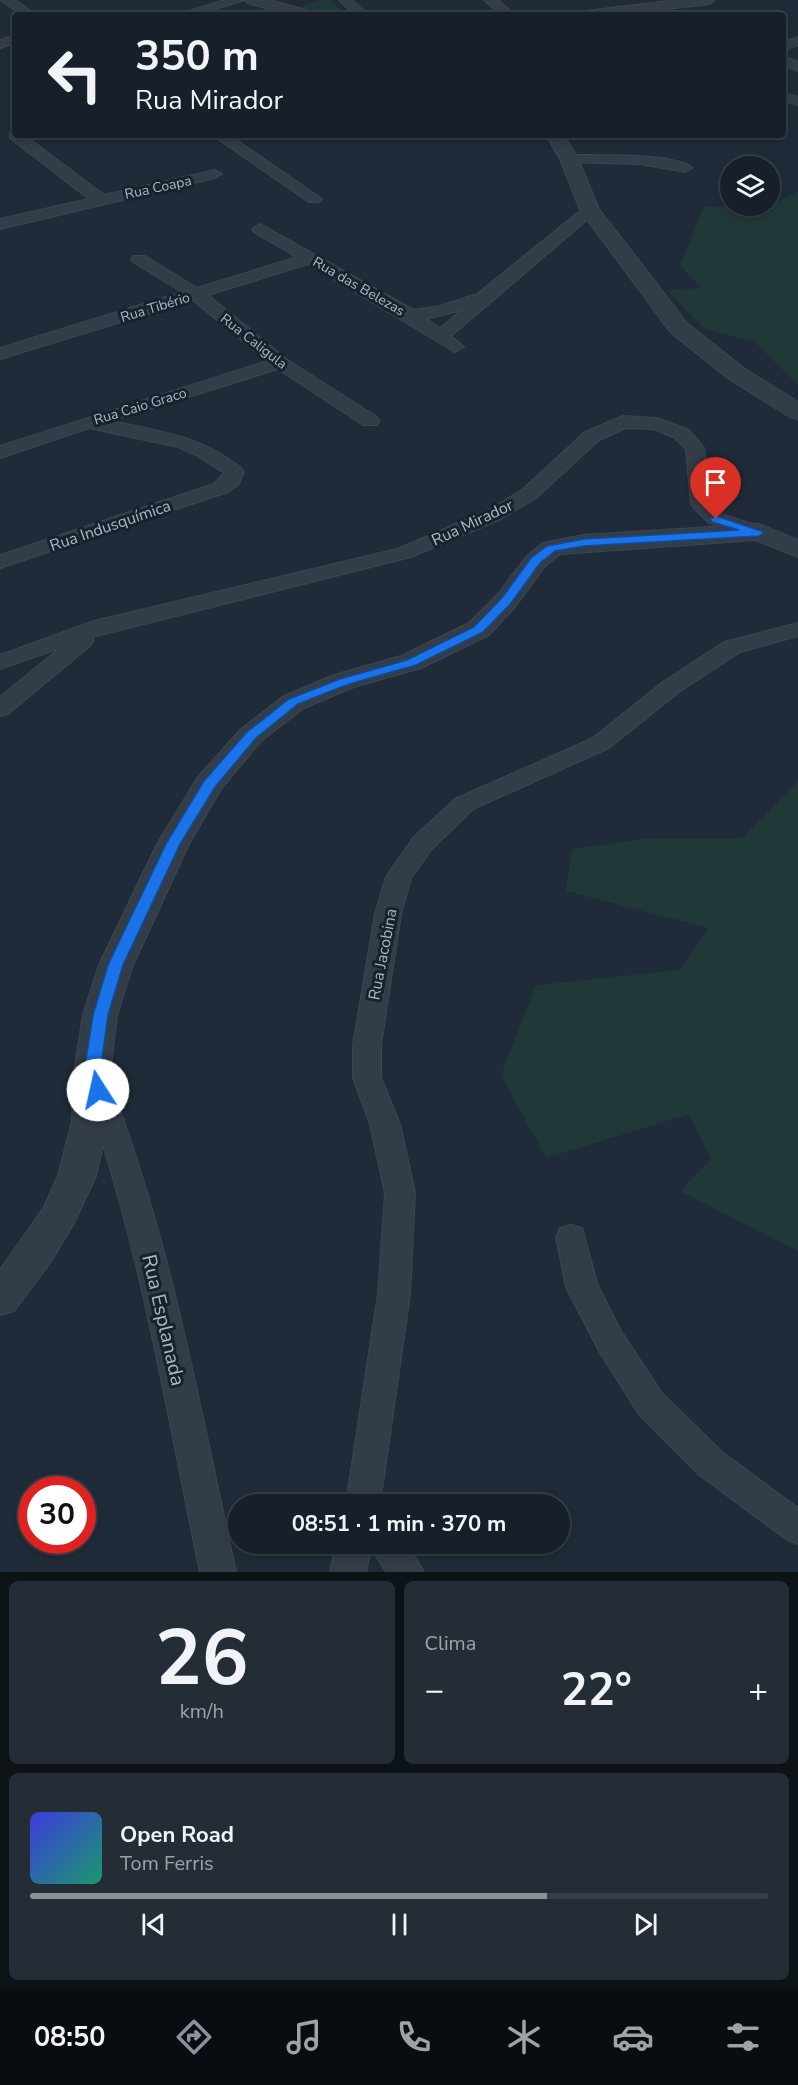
<!DOCTYPE html>
<html lang="pt">
<head>
<meta charset="utf-8">
<style>
  :root { --surface:#17202a; --page:#242d36; --text:#f1f3f6; --muted:#9ea3a8; --line:#363e47; --accent:#8c9099 }
  body { margin:0; font-family:"Nunito Sans",sans-serif; background:var(--page); color:var(--text); height:100vh; display:flex; flex-direction:column; font-size:22px; white-space:nowrap }
  * { box-sizing:border-box; margin:0 }
  p { font-size:20px; color:var(--muted) }
  .icon { flex:none; width:33px; height:33px; fill:none; stroke:currentColor; stroke-width:2; stroke-linecap:round; stroke-linejoin:round }
  .map { position:relative; height:1572px; overflow:hidden }
  .sheet { display:flex; flex-direction:column; gap:9px; padding:9px; background:#0d1217; flex:1 }
  .sheet>* { flex:none }
  .hud { position:absolute; left:12px; top:12px; width:774px; height:126px; border-radius:6px; box-shadow:0 3px 9px #0003,0 0 0 2px var(--line); background:#17202a; color:var(--text); overflow:hidden }
  .controls { position:absolute; left:720px; top:156px; display:grid; gap:12px }
  .controls a { display:grid; place-items:center; width:60px; height:60px; border-radius:50%; background:var(--surface); box-shadow:0 3px 9px #0003,0 0 0 2px var(--line); font-size:30px }
  .speed { position:absolute; left:18px; top:1476px; display:flex; gap:12px; font-size:30px; font-weight:700; text-align:center }
  .speed>* { display:grid; place-content:center; width:78px; height:78px; border-radius:50%; background:var(--surface); box-shadow:0 3px 9px #0003,0 0 0 2px var(--line); line-height:1 }
  .speed .limit { border:9px solid #d22; background:#fff; color:#111 }
  .pin { position:absolute; display:grid; place-items:center; width:51px; height:51px; color:#fff; margin:-62px -26px; border-radius:50% 50% 50% 0; rotate:-45deg; box-shadow:0 0 6px #0007 }
  .pin .icon { rotate:45deg }
  .me { position:absolute; width:66px; margin:-33px; rotate:350deg; stroke-linejoin:round; filter:drop-shadow(0 0 4px #0008) }
  .turn { display:flex; align-items:center; gap:21px; height:126px; padding:0 24px; font-size:27px }
  .turn .icon { width:78px; height:78px; stroke-width:2.5 }
  .turn b { display:block; font-size:42px; line-height:51px }
  .big { font-size:45px; font-weight:700; line-height:1.1 }
  .sheet .tile { flex:1; display:flex; flex-direction:column; justify-content:center; gap:9px; min-width:0; padding:0 21px; border-radius:9px; background:var(--page) }
  .sheet .dial { align-items:center; gap:0 }
  .dial b { font-size:78px; line-height:1 }
  .song { display:flex; align-items:center; gap:18px }
  .cover { width:72px; height:72px; border-radius:9px; background:linear-gradient(135deg,hsl(240 70% 55%),hsl(160 70% 35%)) }
  .played { height:6px; border-radius:3px; background:linear-gradient(90deg,var(--accent) 70%,var(--line) 70%) }
  .keys { display:flex; justify-content:space-around; direction:ltr }
  .heat { display:flex; justify-content:space-between; align-items:center; font-size:33px; direction:ltr }
  .sheet .tiles { flex:1; display:grid; gap:9px; grid-template-columns:1fr 1fr }
  .tile:last-child { grid-column:span 2 }
  .trip { position:absolute; left:228px; top:1494px; width:342px; height:60px; border-radius:30px; background:var(--surface); box-shadow:0 3px 9px #0003,0 0 0 2px var(--line); font-weight:700; line-height:60px; text-align:center }
  .tab-bar { display:flex; height:96px; justify-content:space-around; align-items:center; background:#090d11; color:var(--muted) }
  .tab-bar .icon { width:42px; height:42px }
  .tab-bar .current { color:var(--accent) }
  .tab-bar b { font-size:27px; color:var(--text) }
  .map>svg:first-child { display:block }
  .green { fill:#213839 }
  .lines { fill:none; stroke-linecap:round; stroke-linejoin:round }
  .minor-casing { stroke:#3c4652; stroke-width:2 }
  .tertiary-casing { stroke:#3c4652; stroke-width:2 }
  .minor { fill:#323d48; fill-rule:evenodd }
  .tertiary { fill:#323d48; fill-rule:evenodd }
  .route { fill:#1a73e8; stroke:#114b97; stroke-width:1.5 }
  .labels { text-anchor:middle; stroke-width:6; stroke-linejoin:round; paint-order:stroke }
  .far-street-label { font-size:14px; fill:#acb7c5; stroke:#18222c }
  .street-label { font-size:16px; fill:#acb7c5; stroke:#18222c }
  .near-street-label { font-size:20px; fill:#acb7c5; stroke:#18222c }
</style>
</head>
<body>
<div class="map">
<svg width="798" height="1572" viewBox="0 0 798 1572">
  <rect width="100%" height="100%" fill="#1f2b38"/>
  <path class="green" d="M 321,0 L 329,0 L 349,15 L 320,15 L 296,8 Z
    M 798,191 L 798,385 L 755,342 L 704,329 L 667,290 L 701,288 L 680,265 L 704,207 L 770,206 L 770,203 L 779,202 Z
    M 798,781 L 798,1251 L 680,1191 L 711,1160 L 689,1114 L 546,1158 L 501,1075 L 536,985 L 680,970 L 709,928 L 566,891 L 572,849 L 653,838 L 742,838 Z"/>
  <g class="lines">
    <g class="minor-casing">
      <path id="minor" d="M 1,0 L 15,0 L 36,15 L 22,15 Z
        M 225,0 L 245,0 L 196,15 L 176,15 Z
        M 339,0 L 352,0 L 368,15 L 355,15 Z
        M 484,0 L 498,0 L 515,15 L 501,15 Z
        M 678,0 L 715,0 L 709,4 L 616,15 L 579,15 L 585,11 Z
        M 15,35 L 15,43 L 0,48 L 0,40 Z
        M 798,37 L 798,45 L 783,50 L 783,42 Z
        M 783,56 L 798,62 L 798,71 L 783,65 Z
        M 783,93 L 798,97 L 798,105 L 783,101 Z
        M 15,131 L 15,135 L 24,135 L 104,195 L 215,170 L 222,174 L 215,178 L 0,229 L 0,219 L 89,199 L 10,138 L 10,132 Z
        M 212,135 L 229,135 L 322,199 L 319,202 L 309,202 Z
        M 569,155 C 592,155 678,153 692,168 L 685,172 L 640,164 L 564,162 L 562,159 L 564,156 Z
        M 590,205 L 598,210 L 595,213 L 451,336 L 464,347 L 455,352 L 308,264 L 208,295 L 286,359 L 377,417 L 379,421 L 377,425 L 363,425 L 278,369 L 111,421 C 157,430 203,437 241,468 L 244,472 L 238,485 L 228,492 L 0,568 L 0,555 L 214,484 L 224,473 L 196,455 L 178,447 L 89,428 L 0,458 L 0,446 L 267,361 L 193,300 L 0,359 L 0,348 L 182,292 L 133,262 L 131,259 L 133,256 L 145,256 L 197,288 L 297,257 L 254,232 L 252,229 L 260,224 L 414,310 L 440,306 L 477,294 L 585,207 ZM 462,310 L 440,328 L 426,319 Z
        M 623,416 L 657,418 L 689,430 L 704,448 L 711,503 L 723,515 L 766,528 L 769,532 L 766,536 L 759,538 L 709,523 L 694,508 L 691,504 L 686,449 L 675,438 L 654,429 L 626,428 L 599,440 L 536,498 L 501,519 L 411,557 L 92,637 L 94,640 L 91,645 L 8,714 L 0,716 L 0,697 L 60,648 L 0,669 L 0,655 L 94,621 L 397,549 L 487,511 L 522,490 L 585,432 Z
        M 798,623 L 798,636 L 740,652 L 679,692 L 609,748 L 473,809 L 431,850 L 411,878 L 401,914 L 381,1045 L 381,1078 L 400,1124 L 415,1193 L 410,1294 L 380,1504 L 346,1504 L 378,1294 L 385,1193 L 370,1124 L 353,1078 L 353,1045 L 375,914 L 386,877 L 413,838 L 455,799 L 593,738 L 663,682 L 724,642 Z
        M 97,1075 L 107,1078 L 111,1086 C 171,1242 200,1409 236,1572 L 200,1572 C 166,1409 140,1243 83,1086 L 87,1078 Z
        M 571,1225 L 582,1228 L 598,1286 L 621,1331 L 662,1393 L 722,1452 L 798,1508 L 798,1544 L 786,1539 L 698,1474 L 638,1413 L 599,1351 L 566,1287 L 556,1237 L 560,1228 Z
        M 336,1544 L 407,1544 L 424,1572 L 386,1572 L 371,1547 L 366,1572 L 330,1572 Z"/>
    </g>
    <g class="tertiary-casing">
      <path id="tertiary" d="M 245,0 L 270,0 L 312,12 L 314,15 L 289,15 L 248,3 Z
        M 546,135 L 564,135 L 578,159 L 599,209 L 687,323 L 745,369 L 798,402 L 798,419 L 790,417 L 729,379 L 671,333 L 580,210 L 560,159 Z
        M 759,524 L 798,540 L 798,557 L 756,540 L 560,554 L 545,566 L 515,607 L 489,635 L 421,668 L 354,687 L 304,708 L 261,741 L 221,789 L 189,844 L 133,965 L 117,1015 L 110,1073 L 108,1121 L 96,1176 L 73,1225 L 50,1263 L 14,1311 L 0,1315 L 0,1270 L 44,1207 L 58,1176 L 72,1121 L 74,1073 L 83,1015 L 99,965 L 157,844 L 198,777 L 241,729 L 284,696 L 334,675 L 401,656 L 469,623 L 497,595 L 527,556 L 543,543 L 583,535 Z"/>
    </g>
    <use href="#minor" class="minor"/>
    <use href="#tertiary" class="tertiary"/>
  </g>
  <path class="route" d="M 716,516 L 764,532 L 759,536 L 584,546 L 555,551 L 540,563 L 511,603 L 483,632 L 416,665 L 349,684 L 298,704 L 256,738 L 215,787 L 180,844 L 123,965 L 108,1015 L 100,1073 L 106,1090 L 104,1095 L 93,1095 L 84,1073 L 93,1015 L 108,965 L 166,844 L 204,781 L 247,732 L 289,699 L 340,679 L 407,660 L 474,627 L 502,598 L 531,558 L 547,546 L 584,539 L 739,530 L 712,522 L 710,519 Z"/>
  <g class="labels">
    <g class="far-street-label">
      <text transform="translate(158 187) rotate(-12)" y="5">Rua Coapa</text>
      <text transform="translate(359 286) rotate(30)" y="5">Rua das Belezas</text>
      <text transform="translate(155 307) rotate(-17)" y="5">Rua Tibério</text>
      <text transform="translate(254 341) rotate(38)" y="5">Rua Caligula</text>
      <text transform="translate(140 406) rotate(-17)" y="5">Rua Caio Graco</text>
    </g>
    <g class="street-label">
      <text transform="translate(472 522) rotate(-25)" y="6">Rua Mirador</text>
      <text transform="translate(110 525) rotate(-19)" y="6">Rua Indusquímica</text>
      <text transform="translate(382 954) rotate(-79)" y="6">Rua Jacobina</text>
    </g>
    <g class="near-street-label">
      <text transform="translate(164 1320) rotate(77)" y="7">Rua Esplanada</text>
    </g>
  </g>
</svg>
<div class="controls">
<a><svg class="icon" aria-label="layers" viewBox="0 0 24 24"><path d="M12 4l9 5-9 5-9-5zM3 14l9 5 9-5"/></svg></a>
</div>
<div class="speed"><div class="limit">30</div></div>
<div class="pin" style="left:716px;top:519px;background:#d93025"><svg class="icon" aria-label="arrive" viewBox="0 0 24 24"><path d="M6 21V4h12l-3 4 3 4H6"/></svg></div>
<svg class="me" style="left:98px;top:1090px" viewBox="-20 -20 40 40"><circle r="19" fill="#fff"/><path d="M0-13L10 11 0 6-10 11z" fill="#1a73e8"/></svg>
<div class="trip">08:51 · 1 min · 370 m</div>
<div class="hud">
<div class="turn"><svg class="icon" aria-label="left" viewBox="0 0 24 24"><path d="M17 20v-9H6M10 6l-5 5 5 5"/></svg><div><b>350 m</b>Rua Mirador</div></div>
</div>
</div>
<section class="sheet">
<div class="tiles">
<div class="tile dial"><b>26</b><p>km/h</p></div>
<div class="tile"><p>Clima</p>
<div class="heat"><a>−</a><b class="big">22°</b><a>+</a></div>
</div>
<div class="tile">
<div class="song"><i class="cover"></i><div><b>Open Road</b><p>Tom Ferris</p></div></div>
<div class="played"></div>
<div class="keys"><svg class="icon" aria-label="previous" viewBox="0 0 24 24"><path d="M18 5L8 12l10 7zM5 5v14"/></svg><svg class="icon" aria-label="pause" viewBox="0 0 24 24"><path d="M8 5v14M16 5v14"/></svg><svg class="icon" aria-label="next" viewBox="0 0 24 24"><path d="M6 5l10 7-10 7zM19 5v14"/></svg></div>
</div>
</div>
</section>
<nav class="tab-bar">
<b>08:50</b>
<svg class="icon current" aria-label="directions" viewBox="0 0 24 24"><path d="M12 3l9 9-9 9-9-9zM9 14v-3h6M13 9l2 2-2 2"/></svg>
<svg class="icon" aria-label="music" viewBox="0 0 24 24"><path d="M9 18V5l10-2v13"/><circle cx="6" cy="18" r="3"/><circle cx="16" cy="16" r="3"/></svg>
<svg class="icon" aria-label="phone" viewBox="0 0 24 24"><path d="M5 4h4l2 5-3 2q2 4 5 5l2-3 5 2v4C11 20 4 13 5 4z"/></svg>
<svg class="icon" aria-label="climate" viewBox="0 0 24 24"><path d="M12 3v18M4 7l16 10M4 17L20 7"/></svg>
<svg class="icon" aria-label="car" viewBox="0 0 24 24"><path d="M5 17H2v-5l4-1 3-4h7l3 4 3 1v5h-3M9 17h6M6 11h13"/><circle cx="7" cy="17" r="2"/><circle cx="17" cy="17" r="2"/></svg>
<svg class="icon" aria-label="filters" viewBox="0 0 24 24"><path d="M4 7h16M4 17h16"/><circle cx="9" cy="7" r="2"/><circle cx="15" cy="17" r="2"/></svg>
</nav>
</body>
</html>
